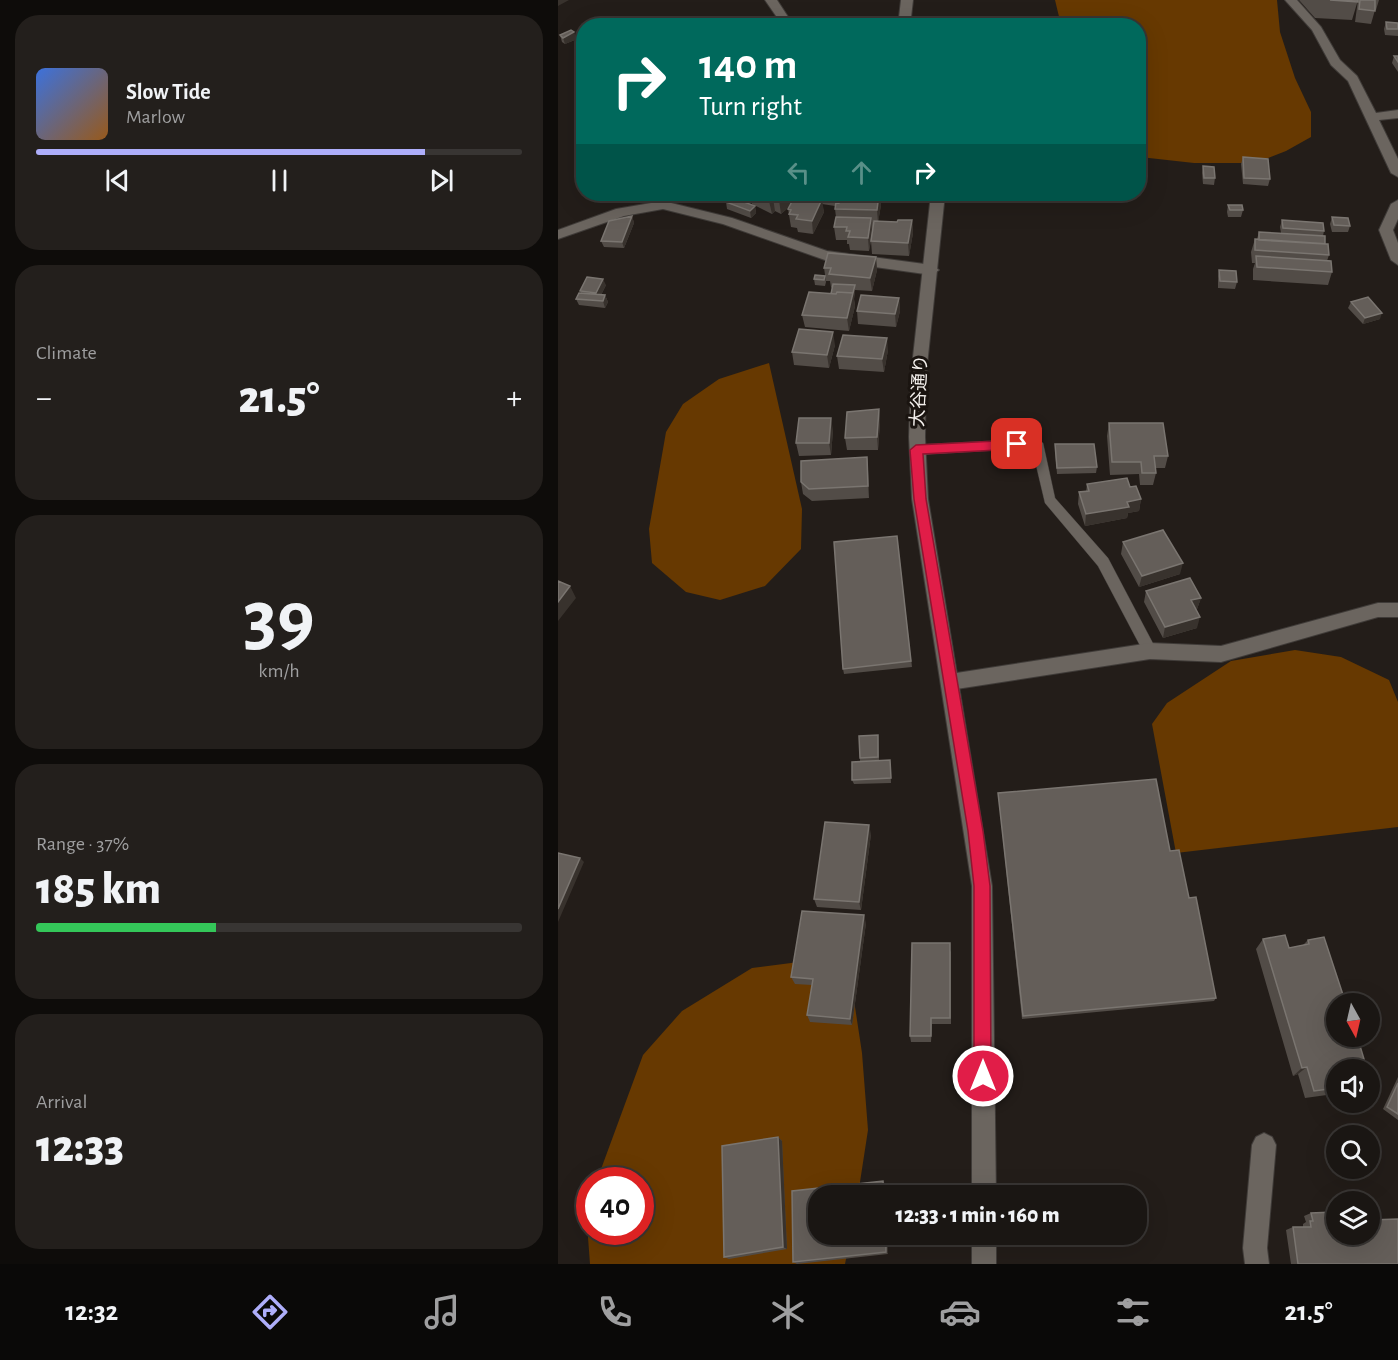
<!DOCTYPE html>
<html lang="en">
<head>
<meta charset="utf-8">
<style>
  :root { --surface:#1a1613; --page:#231f1c; --text:#f1f3f6; --muted:#9f9fa0; --line:#383533; --accent:#aeaefa }
  body { margin:0; font-family:"Alegreya Sans","Noto Sans JP",sans-serif; background:var(--page); color:var(--text); height:100vh; display:flex; flex-direction:column; font-size:22px; white-space:nowrap }
  * { box-sizing:border-box; margin:0 }
  p { font-size:20px; color:var(--muted) }
  .icon { flex:none; width:33px; height:33px; fill:none; stroke:currentColor; stroke-width:2; stroke-linecap:round; stroke-linejoin:round }
  .map { position:relative; flex:1; overflow:hidden }
  .sheet { display:flex; flex-direction:column; gap:15px; padding:15px; background:#0e0c0a; width:558px }
  .sheet>* { flex:none }
  .top-card { position:absolute; left:18px; top:18px; width:570px; height:183px; border-radius:24px; box-shadow:0 6px 24px #0002,0 0 0 2px var(--line); background:#00695c; color:#fff; overflow:hidden }
  .needle { width:39px; rotate:172deg }
  .controls { position:absolute; left:768px; top:993px; display:grid; gap:12px }
  .controls a { display:grid; place-items:center; width:54px; height:54px; border-radius:50%; background:var(--surface); box-shadow:0 6px 24px #0002,0 0 0 2px var(--line); font-size:30px }
  .speed { position:absolute; left:18px; top:1167px; display:flex; gap:12px; font-size:30px; font-weight:700; text-align:center }
  .speed>* { display:grid; place-content:center; width:78px; height:78px; border-radius:50%; background:var(--surface); box-shadow:0 6px 24px #0002,0 0 0 2px var(--line); line-height:1 }
  .speed .limit { border:9px solid #d22; background:#fff; color:#111 }
  .pin { position:absolute; display:grid; place-items:center; width:51px; height:51px; color:#fff; margin:-26px; border-radius:12px; box-shadow:0 3px 9px #0006 }
  .me { position:absolute; width:66px; margin:-33px; rotate:0deg; stroke-linejoin:round; filter:drop-shadow(0 0 4px #0008) }
  .turn { display:flex; align-items:center; gap:21px; height:126px; padding:0 24px; font-size:27px }
  .turn .icon { width:78px; height:78px; stroke-width:2.5 }
  .turn b { display:block; font-size:42px; line-height:51px }
  .lanes { display:flex; align-items:center; height:57px; padding:0 24px; background:#0003; justify-content:center; gap:30px; direction:ltr }
  .lanes .off { opacity:.35 }
  .big { font-size:45px; font-weight:800; line-height:1.1 }
  .sheet .widget { flex:1; display:flex; flex-direction:column; justify-content:center; gap:9px; min-width:0; padding:0 21px; border-radius:24px; background:var(--page) }
  .sheet .dial { align-items:center; gap:0 }
  .dial b { font-size:78px; line-height:1 }
  .song { display:flex; align-items:center; gap:18px }
  .cover { width:72px; height:72px; border-radius:9px; background:linear-gradient(135deg,hsl(220 70% 55%),hsl(30 70% 35%)) }
  .played { height:6px; border-radius:3px; background:linear-gradient(90deg,var(--accent) 80%,var(--line) 80%) }
  .keys { display:flex; justify-content:space-around; direction:ltr }
  .heat { display:flex; justify-content:space-between; align-items:center; font-size:33px; direction:ltr }
  .charge { height:9px; border-radius:4px; background:linear-gradient(90deg,#34c759 37%,var(--line) 0) }
  .trip { position:absolute; left:250px; top:1185px; width:339px; height:60px; border-radius:24px; background:var(--surface); box-shadow:0 6px 24px #0002,0 0 0 2px var(--line); font-weight:800; line-height:60px; text-align:center }
  .tab-bar { display:flex; height:96px; justify-content:space-around; align-items:center; background:#0a0908; color:var(--muted) }
  .tab-bar .icon { width:42px; height:42px }
  .tab-bar .selected { color:var(--accent) }
  .tab-bar b { font-size:27px; color:var(--text) }
  main { display:flex; flex:1; min-height:0 }
  .map>svg:first-child { display:block }
  .green { fill:#673901 }
  .lines { fill:none; stroke-linecap:round; stroke-linejoin:round }
  .service-casing { stroke:#3f3b38; stroke-width:1 }
  .minor-casing { stroke:#3f3b38; stroke-width:2 }
  .tertiary-casing { stroke:#3f3b38; stroke-width:2 }
  .service { fill:#6b655f; fill-rule:evenodd }
  .minor { fill:#6b655f; fill-rule:evenodd }
  .tertiary { fill:#6b655f; fill-rule:evenodd }
  .wall { fill:#524c47 }
  .shaded-wall { fill:#38322d }
  .building { fill:#645e59; stroke:#7a7570; stroke-width:1.5 }
  .route { fill:#e11d48; stroke:#92132f; stroke-width:1.5 }
  .labels { text-anchor:middle; stroke-width:6; stroke-linejoin:round; paint-order:stroke }
  .street-label { font-size:18px; fill:#f4f0ed; stroke:#1a1410 }
</style>
</head>
<body>
<main>
<section class="sheet">
<div class="widget">
<div class="song"><i class="cover"></i><div><b>Slow Tide</b><p>Marlow</p></div></div>
<div class="played"></div>
<div class="keys"><svg class="icon" aria-label="previous" viewBox="0 0 24 24"><path d="M18 5L8 12l10 7zM5 5v14"/></svg><svg class="icon" aria-label="pause" viewBox="0 0 24 24"><path d="M8 5v14M16 5v14"/></svg><svg class="icon" aria-label="next" viewBox="0 0 24 24"><path d="M6 5l10 7-10 7zM19 5v14"/></svg></div>
</div>
<div class="widget"><p>Climate</p>
<div class="heat"><a>−</a><b class="big">21.5°</b><a>+</a></div>
</div>
<div class="widget dial"><b>39</b><p>km/h</p></div>
<div class="widget"><p>Range · 37%</p><b class="big">185 km</b><div class="charge"></div></div>
<div class="widget"><p>Arrival</p><b class="big">12:33</b></div>
</section>
<div class="map">
<svg width="840" height="1264" viewBox="0 0 840 1264">
  <rect width="100%" height="100%" fill="#231d19"/>
  <path class="green" d="M 497,0 L 719,0 L 722,32 L 737,78 L 753,112 L 753,137 L 728,151 L 697,163 L 636,163 L 582,157 L 580,26 L 503,25 Z
    M 211,363 L 244,509 L 243,549 L 207,586 L 162,600 L 128,592 L 94,563 L 91,529 L 108,432 L 125,404 L 161,379 Z
    M 737,650 L 783,657 L 831,680 L 840,702 L 840,827 L 618,853 L 594,724 L 609,703 L 673,661 Z
    M 264,959 L 294,987 L 304,1053 L 310,1130 L 300,1195 L 261,1196 L 261,1234 L 293,1235 L 287,1264 L 32,1264 L 28,1211 L 31,1202 L 32,1232 L 82,1232 L 82,1180 L 39,1180 L 85,1055 L 124,1011 L 194,968 Z"/>
  <g class="lines">
    <g class="service-casing">
      <path id="service" d="M 479,439 L 485,443 L 497,498 L 550,558 L 599,651 L 597,655 L 592,657 L 587,655 L 540,566 L 487,503 L 474,448 L 358,455 L 352,450 L 358,445 Z"/>
    </g>
    <g class="minor-casing">
      <path id="minor" d="M 207,0 L 219,0 L 236,26 L 225,26 Z
        M 727,0 L 739,0 L 763,27 L 782,60 L 799,76 L 818,113 L 840,110 L 840,118 L 821,120 L 840,159 L 840,177 L 833,173 L 790,81 L 773,65 L 754,30 Z
        M 840,200 L 840,219 L 835,230 L 840,243 L 840,265 L 833,260 L 821,230 L 833,204 Z
        M 105,201 L 174,218 L 269,251 L 374,265 L 381,270 L 374,275 L 267,260 L 165,224 L 105,209 L 66,216 L 0,239 L 0,230 L 58,209 Z
        M 820,603 L 840,603 L 840,617 L 820,617 L 663,662 L 592,659 L 392,690 L 385,688 L 383,682 L 385,676 L 392,674 L 592,643 L 663,646 Z
        M 706,1133 L 714,1137 L 718,1145 L 709,1248 L 711,1264 L 687,1264 L 685,1248 L 694,1145 L 698,1137 Z"/>
    </g>
    <g class="tertiary-casing">
      <path id="tertiary" d="M 343,0 L 355,0 L 352,26 L 340,26 Z
        M 373,194 L 387,194 L 368,375 L 367,437 L 370,499 L 434,886 L 438,1196 L 414,1196 L 414,886 L 354,499 L 351,437 L 353,375 Z
        M 414,1234 L 438,1234 L 438,1264 L 414,1264 Z"/>
    </g>
    <use href="#service" class="service"/>
    <use href="#minor" class="minor"/>
    <use href="#tertiary" class="tertiary"/>
  </g>
  <path class="wall" d="M 741,0 L 800,0 L 794,20 L 757,18 Z
    M 800,0 L 821,0 L 818,10 L 817,10 L 813,24 L 797,22 Z
    M 828,22 L 840,23 L 840,36 L 827,35 L 826,29 Z
    M 2,35 L 19,39 L 7,44 L 4,42 Z
    M 836,56 L 840,56 L 840,72 L 834,63 Z
    M 685,157 L 712,179 L 710,186 L 685,184 L 683,164 Z
    M 645,166 L 657,178 L 656,185 L 645,184 L 644,173 Z
    M 192,194 L 341,194 L 339,201 L 322,200 L 323,205 L 320,222 L 339,222 L 354,220 L 355,233 L 351,256 L 314,254 L 313,241 L 311,251 L 292,250 L 291,244 L 289,244 L 289,240 L 278,240 L 276,227 L 278,217 L 277,209 L 277,206 L 264,204 L 266,212 L 255,234 L 240,232 L 239,228 L 233,227 L 230,209 L 232,206 L 223,214 L 217,211 L 214,214 L 194,204 Z
    M 168,202 L 197,206 L 198,213 L 193,218 L 169,209 Z
    M 670,205 L 685,210 L 683,217 L 670,217 L 669,212 Z
    M 74,216 L 76,223 L 66,248 L 46,247 L 43,241 Z
    M 774,217 L 792,226 L 790,232 L 774,232 L 772,224 Z
    M 724,220 L 766,231 L 765,236 L 771,255 L 769,261 L 774,272 L 770,285 L 695,280 L 695,269 L 697,263 L 694,263 L 693,252 L 697,239 L 699,239 L 701,232 L 723,233 L 722,227 Z
    M 318,257 L 319,270 L 314,291 L 297,290 L 296,299 L 297,306 L 291,331 L 247,327 L 244,315 L 273,294 L 274,288 L 273,287 L 272,281 L 268,281 L 266,268 Z
    M 661,270 L 679,282 L 677,289 L 660,288 L 660,276 Z
    M 267,276 L 268,282 L 267,286 L 257,285 L 256,279 Z
    M 48,285 L 43,295 L 47,295 L 50,302 L 47,308 L 21,305 L 18,299 L 23,293 L 22,291 Z
    M 341,298 L 342,311 L 338,327 L 300,324 L 299,311 Z
    M 793,302 L 822,319 L 805,324 L 790,308 Z
    M 277,345 L 271,368 L 236,365 L 234,352 Z
    M 330,350 L 326,372 L 281,369 L 279,356 Z
    M 321,409 L 322,422 L 320,450 L 289,450 L 287,438 Z
    M 551,423 L 610,456 L 607,468 L 597,468 L 598,473 L 595,485 L 582,485 L 581,474 L 552,475 L 549,436 Z
    M 275,430 L 273,455 L 241,456 L 238,443 Z
    M 497,444 L 539,467 L 538,473 L 499,474 L 497,451 Z
    M 309,457 L 310,469 L 311,498 L 254,501 L 245,494 L 243,482 Z
    M 529,484 L 572,487 L 583,499 L 581,511 L 570,513 L 569,518 L 527,526 L 520,504 L 521,492 L 528,492 Z
    M 339,536 L 354,667 L 286,674 L 285,669 Z
    M 565,542 L 622,574 L 581,587 L 563,554 Z
    M 588,591 L 643,598 L 639,609 L 638,609 L 639,628 L 605,638 L 586,602 Z
    M 320,735 L 321,760 L 332,760 L 333,783 L 296,784 L 294,780 L 302,761 L 302,758 Z
    M 440,793 L 631,898 L 658,998 L 656,1001 L 464,1019 Z
    M 313,834 L 303,910 L 259,907 L 256,899 Z
    M 308,923 L 294,1025 L 252,1022 L 249,1015 L 254,985 L 237,984 L 233,977 Z
    M 705,939 L 731,948 L 745,945 L 750,940 L 806,1059 L 797,1066 L 778,1070 L 778,1092 L 776,1094 L 747,1098 L 740,1074 L 735,1076 L 698,949 Z
    M 393,950 L 393,1024 L 374,1024 L 373,1042 L 353,1042 L 352,1036 Z
    M 840,1077 L 840,1120 L 825,1109 Z
    M 220,1137 L 224,1141 L 229,1249 L 171,1259 L 166,1257 Z
    M 325,1181 L 327,1184 L 327,1196 L 261,1196 L 261,1234 L 329,1234 L 330,1254 L 239,1264 L 235,1262 L 234,1191 Z
    M 753,1213 L 777,1220 L 840,1264 L 733,1264 L 728,1230 L 735,1227 L 745,1227 L 745,1224 L 748,1222 L 746,1216 Z"/>
  <path class="shaded-wall" d="M 0,0 L 11,0 L 0,6 Z
    M 16,32 L 19,39 L 7,44 L 5,38 Z
    M 229,194 L 246,194 L 223,214 L 221,200 Z
    M 277,194 L 285,194 L 279,206 Z
    M 321,194 L 323,205 L 320,223 L 319,210 Z
    M 215,198 L 217,211 L 214,214 L 211,201 Z
    M 264,199 L 266,212 L 255,234 L 254,221 Z
    M 197,206 L 198,213 L 193,218 L 192,211 Z
    M 74,216 L 76,223 L 66,248 L 64,242 Z
    M 313,218 L 314,231 L 311,251 L 310,238 Z
    M 354,220 L 355,233 L 351,256 L 350,243 Z
    M 318,257 L 319,270 L 314,291 L 312,278 Z
    M 45,279 L 48,285 L 41,299 L 38,293 Z
    M 297,285 L 297,292 L 296,299 L 297,306 L 291,331 L 289,318 Z
    M 47,295 L 50,302 L 47,308 L 45,301 Z
    M 341,298 L 342,311 L 338,327 L 337,314 Z
    M 824,313 L 822,319 L 805,324 L 807,318 Z
    M 275,332 L 277,345 L 271,368 L 269,355 Z
    M 329,338 L 330,350 L 326,372 L 324,359 Z
    M 321,409 L 322,422 L 320,450 L 319,437 Z
    M 273,418 L 275,430 L 273,455 L 271,443 Z
    M 309,457 L 310,469 L 311,498 L 310,486 Z
    M 583,499 L 581,511 L 570,513 L 569,518 L 527,526 L 528,514 L 569,502 Z
    M 625,563 L 622,574 L 581,587 L 584,576 Z
    M 12,586 L 18,598 L 0,621 L 0,602 Z
    M 643,598 L 639,609 L 630,612 L 633,600 Z
    M 642,617 L 639,628 L 605,638 L 607,627 Z
    M 311,825 L 313,834 L 303,910 L 301,902 Z
    M 22,858 L 26,862 L 0,922 L 0,909 Z
    M 306,915 L 308,923 L 294,1025 L 292,1019 Z
    M 749,1067 L 740,1074 L 735,1076 L 744,1068 Z
    M 220,1137 L 224,1141 L 229,1249 L 225,1247 Z
    M 325,1181 L 327,1184 L 327,1196 L 326,1196 Z
    M 328,1234 L 329,1234 L 330,1254 L 328,1252 Z"/>
  <path class="building" d="M 772,0 L 800,0 L 800,2 Z
    M 802,0 L 817,0 L 817,11 L 801,9 Z
    M 828,22 L 840,23 L 840,29 L 829,29 Z
    M 13,30 L 16,32 L 5,38 L 2,35 Z
    M 836,56 L 840,56 L 840,62 Z
    M 685,157 L 710,159 L 712,179 L 686,178 Z
    M 645,166 L 656,167 L 657,178 L 646,178 Z
    M 198,194 L 229,194 L 221,200 L 215,198 L 211,201 Z
    M 238,194 L 255,195 L 254,197 L 264,199 L 254,221 L 238,219 L 240,215 L 231,214 L 233,210 L 230,209 Z
    M 283,194 L 321,194 L 319,210 L 277,209 L 278,202 L 281,203 Z
    M 173,197 L 197,206 L 192,211 L 168,202 Z
    M 670,205 L 684,205 L 685,210 L 672,210 Z
    M 74,216 L 64,242 L 43,241 L 51,221 Z
    M 278,217 L 313,218 L 310,238 L 290,237 L 292,231 L 288,231 L 289,227 L 276,227 Z
    M 774,217 L 790,218 L 792,226 L 776,225 Z
    M 340,220 L 354,220 L 350,243 L 313,241 L 316,221 L 339,222 Z
    M 724,220 L 765,223 L 766,231 L 725,228 Z
    M 701,232 L 767,236 L 767,244 L 701,240 Z
    M 697,239 L 770,244 L 771,255 L 697,250 Z
    M 270,253 L 318,257 L 312,278 L 271,274 L 273,268 L 266,268 Z
    M 698,256 L 773,261 L 774,272 L 699,267 Z
    M 661,270 L 678,271 L 679,282 L 662,281 Z
    M 257,275 L 267,276 L 266,280 L 256,279 Z
    M 29,277 L 45,279 L 38,293 L 22,291 Z
    M 275,284 L 297,285 L 295,293 L 279,292 L 278,294 L 273,294 Z
    M 251,292 L 278,294 L 279,292 L 295,293 L 289,318 L 244,315 Z
    M 21,293 L 47,295 L 45,301 L 18,299 Z
    M 303,295 L 341,298 L 337,314 L 299,311 Z
    M 810,297 L 824,313 L 807,318 L 793,302 Z
    M 241,329 L 275,332 L 269,355 L 234,352 Z
    M 285,335 L 329,338 L 324,359 L 279,356 Z
    M 321,409 L 319,437 L 287,438 L 289,412 Z
    M 241,418 L 273,418 L 271,443 L 238,443 Z
    M 551,423 L 605,423 L 610,456 L 596,456 L 598,473 L 584,473 L 583,462 L 554,462 Z
    M 497,444 L 536,444 L 539,467 L 499,468 Z
    M 309,457 L 310,486 L 251,489 L 243,482 L 243,461 Z
    M 569,478 L 572,487 L 578,486 L 583,499 L 569,502 L 571,507 L 528,514 L 521,492 L 531,491 L 529,484 Z
    M 605,530 L 625,563 L 584,576 L 565,542 Z
    M 339,536 L 353,661 L 285,669 L 276,542 Z
    M 632,578 L 643,598 L 633,600 L 642,617 L 607,627 L 588,591 Z
    M 0,581 L 12,586 L 0,602 Z
    M 320,735 L 320,757 L 302,758 L 301,736 Z
    M 332,760 L 333,778 L 294,780 L 294,762 Z
    M 598,779 L 612,851 L 621,850 L 631,898 L 638,897 L 658,998 L 465,1016 L 440,793 Z
    M 267,822 L 311,825 L 301,902 L 256,899 Z
    M 0,853 L 22,858 L 0,909 Z
    M 244,911 L 306,915 L 292,1019 L 249,1015 L 255,979 L 233,977 Z
    M 727,935 L 731,948 L 751,944 L 750,940 L 766,937 L 788,1004 L 778,1004 L 778,1036 L 799,1036 L 806,1059 L 795,1060 L 798,1070 L 778,1070 L 778,1088 L 756,1091 L 749,1067 L 744,1068 L 705,939 Z
    M 354,943 L 392,943 L 392,1018 L 373,1018 L 373,1036 L 352,1036 Z
    M 840,1083 L 840,1114 L 829,1107 Z
    M 220,1137 L 225,1247 L 166,1257 L 164,1146 Z
    M 325,1181 L 326,1196 L 261,1196 L 261,1234 L 328,1234 L 328,1252 L 235,1262 L 234,1191 Z
    M 776,1212 L 777,1220 L 778,1220 L 778,1234 L 812,1234 L 812,1220 L 840,1219 L 840,1264 L 740,1264 L 735,1227 L 753,1227 L 752,1221 L 755,1221 L 753,1213 Z"/>
  <path class="route" d="M 459,440 L 465,444 L 459,449 L 365,454 L 368,499 L 425,831 L 432,886 L 433,1076 L 431,1082 L 425,1085 L 419,1082 L 416,1076 L 416,886 L 410,831 L 356,499 L 352,450 L 358,445 Z"/>
  <g class="labels">
    <g class="street-label">
      <text transform="translate(361 391) rotate(-87)" y="6">大谷通り</text>
    </g>
  </g>
</svg>
<div class="controls">
<a><svg class="needle" viewBox="-14 -14 28 28"><path d="M0-13l5 13h-10z" fill="#e53935"/><path d="M0 13l5-13h-10z" fill="#9f9fa0"/></svg></a>
<a><svg class="icon" aria-label="sound" viewBox="0 0 24 24"><path d="M4 9h4l5-4v14l-5-4H4zM17 9q2 3 0 6"/></svg></a>
<a><svg class="icon" aria-label="search" viewBox="0 0 24 24"><circle cx="10" cy="10" r="6"/><path d="M15 15l6 6"/></svg></a>
<a><svg class="icon" aria-label="layers" viewBox="0 0 24 24"><path d="M12 4l9 5-9 5-9-5zM3 14l9 5 9-5"/></svg></a>
</div>
<div class="speed"><div class="limit">40</div></div>
<div class="pin" style="left:459px;top:444px;background:#d93025"><svg class="icon" aria-label="arrive" viewBox="0 0 24 24"><path d="M6 21V4h12l-3 4 3 4H6"/></svg></div>
<svg class="me" style="left:425px;top:1076px" viewBox="-20 -20 40 40"><circle r="17" fill="#e11d48" stroke="#fff" stroke-width="3"/><path d="M0-11L8 9 0 5-8 9z" fill="#fff"/></svg>
<div class="trip">12:33 · 1 min · 160 m</div>
<div class="top-card">
<div class="turn"><svg class="icon" aria-label="right" viewBox="0 0 24 24"><path d="M7 20v-9h11M14 6l5 5-5 5"/></svg><div><b>140 m</b>Turn right</div></div>
<div class="lanes"><svg class="icon off" aria-label="left" viewBox="0 0 24 24"><path d="M17 20v-9H6M10 6l-5 5 5 5"/></svg><svg class="icon off" aria-label="ahead" viewBox="0 0 24 24"><path d="M12 20V5M6 11l6-6 6 6"/></svg><svg class="icon" aria-label="right" viewBox="0 0 24 24"><path d="M7 20v-9h11M14 6l5 5-5 5"/></svg></div>
</div>
</div>
</main>
<nav class="tab-bar">
<b>12:32</b>
<svg class="icon selected" aria-label="directions" viewBox="0 0 24 24"><path d="M12 3l9 9-9 9-9-9zM9 14v-3h6M13 9l2 2-2 2"/></svg>
<svg class="icon" aria-label="music" viewBox="0 0 24 24"><path d="M9 18V5l10-2v13"/><circle cx="6" cy="18" r="3"/><circle cx="16" cy="16" r="3"/></svg>
<svg class="icon" aria-label="phone" viewBox="0 0 24 24"><path d="M5 4h4l2 5-3 2q2 4 5 5l2-3 5 2v4C11 20 4 13 5 4z"/></svg>
<svg class="icon" aria-label="climate" viewBox="0 0 24 24"><path d="M12 3v18M4 7l16 10M4 17L20 7"/></svg>
<svg class="icon" aria-label="car" viewBox="0 0 24 24"><path d="M5 17H2v-5l4-1 3-4h7l3 4 3 1v5h-3M9 17h6M6 11h13"/><circle cx="7" cy="17" r="2"/><circle cx="17" cy="17" r="2"/></svg>
<svg class="icon" aria-label="filters" viewBox="0 0 24 24"><path d="M4 7h16M4 17h16"/><circle cx="9" cy="7" r="2"/><circle cx="15" cy="17" r="2"/></svg>
<b>21.5°</b>
</nav>
</body>
</html>
